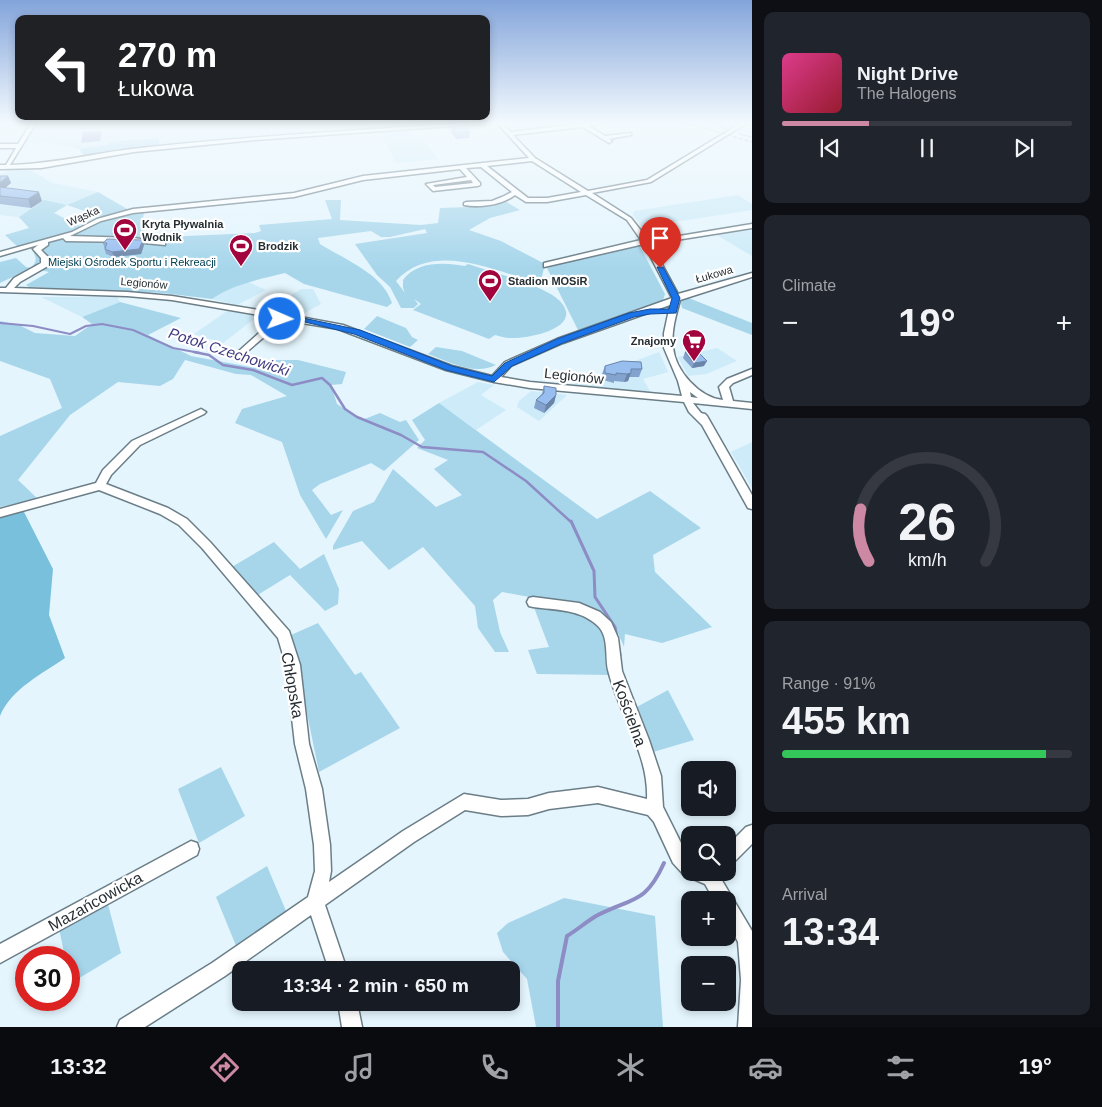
<!DOCTYPE html>
<html lang="en">
<head>
<meta charset="utf-8">
<style>
  :root { --surface:#171b24; --page:#20242c; --text:#f1f3f6; --muted:#9ea1a6; --line:#363941; --accent:#cd88a3 }
  body { margin:0; font-family:Helvetica,sans-serif; background:var(--page); color:var(--text); height:100vh; display:flex; flex-direction:column; font-size:19px; white-space:nowrap }
  * { box-sizing:border-box; margin:0 }
  p { font-size:16px; color:var(--muted) }
  .icon { flex:none; width:28px; height:28px; fill:none; stroke:currentColor; stroke-width:2; stroke-linecap:round; stroke-linejoin:round }
  .map { position:relative; flex:1; overflow:hidden }
  .drawer { display:flex; flex-direction:column; gap:12px; padding:12px; background:#0d0f14; width:350px }
  .drawer>* { flex:none }
  .top-card { position:absolute; left:15px; top:15px; width:475px; height:105px; border-radius:10px; box-shadow:0 2px 8px #0003; background:#202124; color:#fff; overflow:hidden }
  .controls { position:absolute; left:681px; top:761px; display:grid; gap:10px }
  .controls a { display:grid; place-items:center; width:55px; height:55px; border-radius:10px; background:var(--surface); box-shadow:0 2px 8px #0003; font-size:25px }
  .speed { position:absolute; left:15px; top:946px; display:flex; gap:10px; font-size:25px; font-weight:700; text-align:center }
  .speed>* { display:grid; place-content:center; width:65px; height:65px; border-radius:50%; background:var(--surface); box-shadow:0 2px 8px #0003; line-height:1 }
  .speed .limit { border:8px solid #d22; background:#fff; color:#111 }
  .pin { position:absolute; display:grid; place-items:center; width:42px; height:42px; color:#fff; margin:-51px -21px; border-radius:50% 50% 50% 0; rotate:-45deg; box-shadow:0 0 5px #0007 }
  .pin .icon { rotate:45deg }
  .me { position:absolute; width:55px; margin:-28px; rotate:92deg; stroke-linejoin:round; filter:drop-shadow(0 0 4px #0008) }
  .turn { display:flex; align-items:center; gap:18px; height:105px; padding:0 20px; font-size:22px }
  .turn .icon { width:65px; height:65px; stroke-width:2.5 }
  .turn b { display:block; font-size:35px; line-height:42px }
  .big { font-size:38px; font-weight:700; line-height:1.1 }
  .drawer .widget { flex:1; display:flex; flex-direction:column; justify-content:center; gap:8px; min-width:0; padding:0 18px; border-radius:10px; background:var(--page) }
  .drawer .dial { align-items:center; gap:0 }
  .dial svg { height:130px; overflow:visible; fill:none; stroke:var(--line); stroke-width:7; stroke-linecap:round; text-anchor:middle }
  .dial text { fill:var(--text); stroke:none }
  .song { display:flex; align-items:center; gap:15px }
  .cover { width:60px; height:60px; border-radius:8px; background:linear-gradient(135deg,hsl(330 70% 55%),hsl(350 70% 35%)) }
  .played { height:5px; border-radius:2px; background:linear-gradient(90deg,var(--accent) 30%,var(--line) 30%) }
  .keys { display:flex; justify-content:space-around; direction:ltr }
  .heat { display:flex; justify-content:space-between; align-items:center; font-size:28px; direction:ltr }
  .charge { height:8px; border-radius:4px; background:linear-gradient(90deg,#34c759 91%,var(--line) 0) }
  .trip { position:absolute; left:232px; top:961px; width:288px; height:50px; border-radius:10px; background:var(--surface); box-shadow:0 2px 8px #0003; font-weight:700; line-height:50px; text-align:center }
  .menu { display:flex; height:80px; justify-content:space-around; align-items:center; background:#090b0e; color:var(--muted) }
  .menu .icon { width:35px; height:35px }
  .menu .on { color:var(--accent) }
  .menu b { font-size:22px; color:var(--text) }
  main { display:flex; flex:1; min-height:0 }
  .map>svg:first-child { display:block }
  .built { fill:#cdebf8 }
  .green { fill:#a7d6eb }
  .forest { fill:#79c0dd }
  .water { fill:#8d8cc4 }
  .lines { fill:none; stroke-linecap:round; stroke-linejoin:round }
  .stream-far4 { stroke:#8d8cc4; stroke-width:1 }
  .stream-far3 { stroke:#8d8cc4; stroke-width:2 }
  .stream-far2 { stroke:#8d8cc4; stroke-width:2.5 }
  .stream-far1 { stroke:#8d8cc4; stroke-width:3 }
  .stream { stroke:#8d8cc4; stroke-width:4 }
  .minor-casing { stroke:#6b7e87; stroke-width:3 }
  .minor { fill:#fff; fill-rule:evenodd }
  .rail { stroke:#758187; stroke-width:1; stroke-dasharray:4 2; stroke-linecap:butt }
  .wall { fill:#83a3ce }
  .shaded-wall { fill:#6a85a8 }
  .building { fill:#98bef0; stroke:#6a85a8 }
  .route { fill:#1a73e8; stroke:#114b97 }
  .labels { text-anchor:middle; stroke-width:4.5; stroke-linejoin:round; paint-order:stroke }
  .far-street-label { font-size:11px; fill:#262e32; stroke:#fff }
  .far-poi-label { font-size:11px; font-weight:bold; fill:#262e32; stroke:#fff; text-anchor:start }
  .far-park-label { font-size:11px; fill:#004054; stroke:#fff }
  .street-label { font-size:14px; fill:#262e32; stroke:#fff }
  .water-label { font-size:15px; font-style:italic; fill:#413b80; stroke:#fff }
  .near-street-label { font-size:16px; fill:#262e32; stroke:#fff }
</style>
</head>
<body>
<main>
<div class="map">
<svg width="752" height="1027" viewBox="0 0 752 1027">
  <rect width="100%" height="100%" fill="#e4f5fd"/>
  <path class="built" d="M 38,123 L 469,123 L 348,129 L 160,146 L 159,138 L 79,149 L 46,142 L 25,143 Z
    M 407,129 L 412,135 L 422,138 L 438,159 L 396,163 L 379,130 Z
    M 29,169 L 52,183 L 98,192 L 67,205 L 44,201 L 19,217 L 0,215 L 0,175 L 8,170 Z
    M 738,195 L 752,204 L 752,210 L 642,227 L 633,215 L 634,211 Z
    M 752,228 L 752,256 L 713,233 Z
    M 248,282 L 266,290 L 237,305 L 212,299 L 222,292 Z
    M 301,289 L 313,289 L 321,304 L 301,315 L 267,310 Z
    M 41,297 L 117,297 L 120,302 L 82,317 Z
    M 227,311 L 258,316 L 223,343 L 194,334 Z
    M 717,348 L 737,361 L 706,374 L 688,376 L 678,357 Z
    M 659,352 L 668,372 L 643,379 L 651,393 L 571,385 Z
    M 478,382 L 494,385 L 481,395 L 506,410 L 476,430 L 439,403 Z
    M 531,391 L 567,395 L 539,421 L 517,407 L 519,401 Z
    M 752,442 L 752,488 L 731,452 Z"/>
  <path class="green" d="M 159,138 L 160,146 L 85,157 L 79,149 L 108,145 L 110,142 Z
    M 98,192 L 129,210 L 102,217 L 67,205 L 54,213 L 82,227 L 72,232 L 18,247 L 5,235 L 29,228 L 19,217 L 44,200 L 67,205 Z
    M 325,200 L 341,200 L 340,220 L 421,225 L 438,223 L 440,208 L 469,207 L 503,200 L 520,210 L 490,218 L 469,230 L 501,241 L 545,264 L 540,284 C 496,271 433,240 396,281 L 405,293 L 403,288 L 403,280 C 416,261 445,262 465,266 L 468,264 C 490,272 545,285 560,301 C 585,328 528,339 510,338 C 505,338 500,336 495,335 L 489,339 L 413,310 L 421,304 L 414,299 L 418,304 L 414,308 L 401,308 L 390,287 L 377,275 L 355,244 L 427,233 L 425,229 L 390,237 L 381,237 L 371,231 L 318,238 L 320,244 C 344,259 383,274 392,303 L 387,307 L 304,284 L 285,273 C 261,279 233,284 212,299 L 163,293 L 29,287 L 26,285 L 49,272 L 31,268 L 0,283 L 0,262 L 16,258 L 26,267 L 31,268 C 39,260 35,256 31,247 L 76,236 L 76,234 L 101,220 L 144,211 L 142,230 L 163,237 L 255,233 L 261,231 L 259,225 L 332,219 Z
    M 638,243 L 665,294 L 663,300 L 578,330 L 547,268 Z
    M 686,297 L 752,323 L 752,335 L 682,308 L 680,298 Z
    M 120,302 L 181,318 L 148,335 L 191,356 L 256,368 L 268,360 L 298,360 L 346,372 L 342,384 L 331,385 L 337,404 L 362,420 L 380,413 L 400,422 L 406,420 L 419,440 L 384,471 L 371,463 L 320,484 L 312,490 L 331,515 L 343,510 L 326,539 L 300,495 L 282,442 L 235,423 L 242,409 L 287,396 L 251,375 L 236,374 L 185,360 L 173,379 L 160,386 L 118,382 L 70,415 L 18,480 L 38,499 L 0,507 L 0,436 L 62,408 L 50,379 L 0,361 L 0,321 L 19,325 L 35,333 L 75,336 L 92,324 L 82,317 Z
    M 377,316 L 406,328 L 412,337 L 418,340 L 410,347 L 364,329 Z
    M 436,347 L 462,351 L 496,365 C 475,376 449,362 428,354 Z
    M 439,403 L 597,519 L 650,491 L 701,528 L 653,555 L 655,572 L 712,627 L 662,643 L 625,634 L 624,647 C 617,628 607,616 588,608 L 502,592 L 493,600 L 500,632 L 509,652 L 495,652 L 478,628 L 475,606 L 423,547 L 389,570 L 362,541 L 333,550 L 333,546 L 353,511 L 374,502 L 393,469 L 436,507 L 462,495 L 434,469 L 448,460 L 417,448 L 425,440 L 412,420 Z
    M 274,542 L 300,569 L 324,554 L 339,589 L 338,604 L 325,611 L 290,575 L 256,596 L 230,568 Z
    M 533,605 L 582,612 L 602,623 L 613,675 L 537,674 L 528,650 L 549,647 Z
    M 318,623 L 355,675 L 361,672 L 400,728 L 319,772 L 291,635 Z
    M 668,690 L 694,740 L 653,752 L 635,708 Z
    M 221,767 L 245,816 L 199,843 L 178,789 Z
    M 267,866 L 289,918 L 239,953 L 216,897 Z
    M 106,897 L 121,953 L 71,983 L 69,958 L 65,957 L 58,924 Z
    M 564,898 L 655,916 L 663,1027 L 536,1027 L 527,979 L 503,952 L 497,933 L 508,923 Z"/>
  <path class="forest" d="M 23,510 L 53,569 L 49,615 L 65,658 C 42,674 11,689 0,716 L 0,515 Z"/>
  <path class="water" d="M 102,131 L 100,141 L 81,143 L 83,132 Z"/>
  <g class="lines">
    <path class="stream-far4" d="M 719,123 L 719,126 L 728,130
      M 739,134 L 752,137"/>
    <path class="stream-far3" d="M 0,323 L 33,326 L 70,334 L 86,326 L 102,324 L 133,330 L 173,348 L 200,353"/>
    <path class="stream-far2" d="M 194,352 L 209,355 L 223,365 L 253,370 L 292,385 L 322,378 L 330,385 L 345,409 L 357,417 L 401,435 L 422,447 L 483,452 L 526,481 L 571,522"/>
    <path class="stream-far1" d="M 571,521 L 594,571 L 595,597 L 615,627 L 620,655"/>
    <path class="stream" d="M 558,1027 L 558,981 L 567,936 C 577,930 586,922 596,916 C 632,897 645,905 664,863"/>
    <g class="minor-casing">
      <path id="minor" d="M 31,123 L 36,123 L 10,165 C 57,164 102,151 149,147 C 254,136 360,130 465,123 L 496,123 L 255,140 L 134,152 L 41,168 L 0,169 L 0,165 L 6,165 L 16,148 L 0,148 L 0,144 L 18,144 Z
        M 497,123 L 502,123 L 511,132 L 584,123 L 601,123 L 589,126 L 605,136 L 631,133 L 631,135 L 609,139 L 612,141 L 609,143 L 583,127 L 513,135 L 535,158 L 588,191 L 647,180 L 741,123 L 747,123 L 651,182 L 592,193 L 631,218 L 649,241 L 752,224 L 752,228 L 651,244 L 678,294 L 752,273 L 752,277 L 680,300 C 676,315 671,331 673,347 C 675,371 700,398 723,400 L 719,387 L 727,379 L 752,369 L 752,375 L 733,383 L 729,387 L 733,401 L 752,403 L 752,409 L 693,403 L 701,413 L 705,414 L 707,416 L 752,495 L 752,509 L 748,508 L 702,425 L 689,412 L 684,402 L 530,388 L 494,382 L 446,370 L 338,329 L 284,320 L 243,355 L 239,352 L 240,350 L 276,318 L 172,300 L 127,296 L 0,292 L 0,288 L 6,288 L 14,278 L 41,263 L 41,258 L 33,249 L 38,245 L 0,256 L 0,252 L 72,232 L 97,219 L 133,209 L 294,193 L 363,176 L 529,158 ZM 532,161 L 581,192 L 547,198 L 528,198 L 487,166 ZM 481,167 L 512,192 L 502,197 L 492,201 L 466,202 L 464,203 L 464,205 C 480,208 502,205 515,195 L 526,202 L 547,202 L 586,195 L 627,220 L 641,240 L 544,263 L 544,267 L 644,244 L 672,298 L 557,339 L 505,362 L 492,376 L 452,366 L 343,325 L 284,314 L 172,296 L 127,292 L 14,288 L 20,282 L 48,266 L 49,258 L 41,250 L 48,245 L 48,242 L 63,238 L 66,241 L 134,242 L 165,245 L 165,243 L 134,238 L 70,236 L 101,221 L 133,213 L 294,197 L 363,180 L 460,169 L 467,177 L 426,184 L 433,191 L 478,186 L 480,185 L 480,183 L 466,168 ZM 471,180 L 473,183 L 435,187 L 433,185 ZM 670,305 L 664,333 L 664,348 L 678,381 L 682,396 L 530,382 L 501,377 L 511,366 L 563,343 ZM 690,392 L 698,398 L 691,397 Z
        M 201,409 L 206,412 L 204,414 L 140,445 L 111,475 L 106,484 L 168,508 L 187,519 L 210,542 L 289,631 L 300,665 L 309,744 L 322,789 L 330,845 L 331,871 L 329,882 L 403,831 L 464,794 L 501,800 L 528,799 L 549,793 L 598,787 L 647,799 C 649,753 618,713 608,670 C 605,656 609,637 598,626 C 581,609 555,610 533,607 L 529,606 L 527,602 L 529,598 L 533,597 L 579,603 L 600,612 L 611,622 L 618,638 L 622,671 L 649,740 L 661,776 L 663,807 L 685,851 L 690,857 L 690,872 L 717,872 L 752,931 L 752,1027 L 738,1027 L 741,980 L 738,942 L 728,922 L 728,900 L 714,900 L 705,884 L 684,875 L 673,863 L 654,822 L 648,815 L 598,803 L 549,809 L 528,815 L 501,816 L 465,810 L 414,842 L 325,905 L 347,970 L 329,970 L 311,915 L 225,976 L 145,1027 L 117,1027 L 120,1020 L 212,963 L 308,897 L 315,871 L 314,845 L 306,789 L 295,744 L 286,665 L 278,638 L 202,548 L 179,525 L 160,514 L 99,490 L 0,517 L 0,509 L 96,483 L 103,470 L 132,441 Z
        M 752,825 L 752,844 L 734,862 L 728,864 L 728,845 L 746,827 Z
        M 191,841 L 197,843 L 199,849 L 197,855 L 0,963 L 0,944 Z
        M 338,1002 L 357,1002 L 362,1027 L 342,1027 Z"/>
    </g>
    <use href="#minor" class="minor"/>
    <path class="rail" d="M 265,123 L 268,131
      M 687,123 L 752,142"/>
  </g>
  <path class="wall" d="M 451,126 L 470,132 L 469,138 L 456,139 L 451,132 Z
    M 0,176 L 8,176 L 11,183 L 5,188 L 42,201 L 31,208 L 0,204 Z
    M 103,243 L 144,245 L 141,254 L 114,257 L 106,254 Z
    M 685,352 L 704,366 L 692,368 L 683,358 Z
    M 605,366 L 642,369 L 639,377 L 629,377 L 628,381 L 624,382 L 614,381 L 614,383 L 603,380 L 602,374 Z
    M 544,386 L 556,395 L 554,403 L 544,413 L 534,408 L 536,400 L 542,394 Z"/>
  <path class="shaded-wall" d="M 8,176 L 11,183 L 0,192 L 0,183 Z
    M 39,192 L 42,201 L 31,208 L 28,199 Z
    M 143,240 L 144,245 L 141,254 L 114,257 L 112,252 Z
    M 707,361 L 704,366 L 692,368 L 694,363 Z
    M 631,373 L 628,381 L 624,382 L 627,374 Z
    M 556,395 L 554,403 L 544,413 L 546,405 Z"/>
  <path class="building" d="M 465,125 L 470,132 L 456,132 L 451,126 Z
    M 0,176 L 8,176 L 0,183 Z
    M 0,187 L 39,192 L 28,199 L 0,196 Z
    M 107,239 L 143,240 L 139,249 L 112,252 L 105,249 L 107,243 L 103,243 Z
    M 697,351 L 707,361 L 694,363 L 685,352 Z
    M 622,361 L 641,362 L 642,369 L 631,369 L 631,373 L 627,374 L 616,373 L 616,375 L 605,373 L 605,366 Z
    M 544,386 L 556,388 L 556,395 L 546,405 L 536,400 L 544,393 Z"/>
  <linearGradient id="sky" x2="0" y2="1"><stop stop-color="#83a4da"/><stop offset="0.46" stop-color="#f3fafe"/><stop offset="1" stop-color="#f3fafe" stop-opacity="0"/></linearGradient>
  <rect width="752" height="267" fill="url(#sky)"/>
  <path class="route" d="M 657,267 L 663,267 L 680,298 L 676,313 L 650,314 L 634,317 L 563,343 L 512,366 L 494,382 L 446,370 L 354,334 L 305,322 L 285,319 L 280,321 L 276,319 L 284,314 L 360,330 L 452,366 L 492,376 L 505,363 L 557,339 L 629,313 L 650,309 L 669,309 L 672,298 Z"/>
  <defs>
    <g id="stadium-pin" transform="scale(1.25)"><path d="M0 17L-7.5 6A9.5 9.5 0 1 1 7.5 6Z" fill="#a2053e" stroke="#fff"/><path d="M0-5a6.5 5 0 1 0 0 10a6.5 5 0 1 0 0-10ZM-3.5-1.8h7v3.6h-7Z" fill="#fff"/></g>
    <g id="supermarket-pin" transform="scale(1.25)"><path d="M0 17L-7.5 6A9.5 9.5 0 1 1 7.5 6Z" fill="#a2053e" stroke="#fff"/><path d="M-6-5.5h2.5l.6 2H6L4.5 2H-2.5L-4.4-4H-6ZM-1.5 3.2a1.3 1.3 0 1 0 .1 0ZM3 3.2a1.3 1.3 0 1 0 .1 0Z" fill="#fff"/></g>
  </defs>
  <g fill-rule="evenodd">
    <use href="#stadium-pin" x="125" y="230"/>
    <use href="#stadium-pin" x="241" y="246"/>
    <use href="#stadium-pin" x="490" y="281"/>
    <use href="#supermarket-pin" x="694" y="341"/>
  </g>
  <g class="labels">
    <g class="far-street-label">
      <text transform="translate(83 216) rotate(-24)" y="4">Wąska</text>
      <text transform="translate(714 274) rotate(-16)" y="4">Łukowa</text>
      <text transform="translate(144 283) rotate(5)" y="4">Legionów</text>
    </g>
    <g class="far-poi-label">
      <text x="142" y="228">Kryta Pływalnia<tspan x="142" dy="13">Wodnik</tspan></text>
      <text x="258" y="250">Brodzik</text>
      <text x="508" y="285">Stadion MOSiR</text>
      <text x="676" y="345" text-anchor="end">Znajomy</text>
    </g>
    <g class="far-park-label">
      <text x="132" y="266">Miejski Ośrodek Sportu i Rekreacji</text>
    </g>
    <g class="street-label">
      <text transform="translate(574 376) rotate(6)" y="5">Legionów</text>
    </g>
    <g class="water-label">
      <text transform="translate(229 352) rotate(18)" y="5">Potok Czechowicki</text>
    </g>
    <g class="near-street-label">
      <text transform="translate(293 685) rotate(80)" y="6">Chłopska</text>
      <text transform="translate(630 713) rotate(70)" y="6">Kościelna</text>
      <text transform="translate(95 901) rotate(-29)" y="6">Mazańcowicka</text>
    </g>
  </g>
</svg>
<div class="controls">
<a><svg class="icon" aria-label="sound" viewBox="0 0 24 24"><path d="M4 9h4l5-4v14l-5-4H4zM17 9q2 3 0 6"/></svg></a>
<a><svg class="icon" aria-label="search" viewBox="0 0 24 24"><circle cx="10" cy="10" r="6"/><path d="M15 15l6 6"/></svg></a>
<a>+</a>
<a>−</a>
</div>
<div class="speed"><div class="limit">30</div></div>
<div class="pin" style="left:660px;top:268px;background:#d93025"><svg class="icon" aria-label="arrive" viewBox="0 0 24 24"><path d="M6 21V4h12l-3 4 3 4H6"/></svg></div>
<svg class="me" style="left:280px;top:319px" viewBox="-20 -20 40 40"><circle r="17" fill="#1a73e8" stroke="#fff" stroke-width="3"/><path d="M0-11L8 9 0 5-8 9z" fill="#fff"/></svg>
<div class="trip">13:34 · 2 min · 650 m</div>
<div class="top-card">
<div class="turn"><svg class="icon" aria-label="left" viewBox="0 0 24 24"><path d="M17 20v-9H6M10 6l-5 5 5 5"/></svg><div><b>270 m</b>Łukowa</div></div>
</div>
</div>
<section class="drawer">
<div class="widget">
<div class="song"><i class="cover"></i><div><b>Night Drive</b><p>The Halogens</p></div></div>
<div class="played"></div>
<div class="keys"><svg class="icon" aria-label="previous" viewBox="0 0 24 24"><path d="M18 5L8 12l10 7zM5 5v14"/></svg><svg class="icon" aria-label="pause" viewBox="0 0 24 24"><path d="M8 5v14M16 5v14"/></svg><svg class="icon" aria-label="next" viewBox="0 0 24 24"><path d="M6 5l10 7-10 7zM19 5v14"/></svg></div>
</div>
<div class="widget"><p>Climate</p>
<div class="heat"><a>−</a><b class="big">19°</b><a>+</a></div>
</div>
<div class="widget dial"><svg viewBox="0 0 100 80">
<path d="M14 69A42 42 0 1 1 86 69"/>
<path d="M14 69A42 42 0 0 1 9 37" stroke="#cd88a3"/>
<text x="50" y="56" font-size="32" font-weight="700">26</text>
<text x="50" y="72" font-size="11">km/h</text>
</svg></div>
<div class="widget"><p>Range · 91%</p><b class="big">455 km</b><div class="charge"></div></div>
<div class="widget"><p>Arrival</p><b class="big">13:34</b></div>
</section>
</main>
<nav class="menu">
<b>13:32</b>
<svg class="icon on" aria-label="directions" viewBox="0 0 24 24"><path d="M12 3l9 9-9 9-9-9zM9 14v-3h6M13 9l2 2-2 2"/></svg>
<svg class="icon" aria-label="music" viewBox="0 0 24 24"><path d="M9 18V5l10-2v13"/><circle cx="6" cy="18" r="3"/><circle cx="16" cy="16" r="3"/></svg>
<svg class="icon" aria-label="phone" viewBox="0 0 24 24"><path d="M5 4h4l2 5-3 2q2 4 5 5l2-3 5 2v4C11 20 4 13 5 4z"/></svg>
<svg class="icon" aria-label="climate" viewBox="0 0 24 24"><path d="M12 3v18M4 7l16 10M4 17L20 7"/></svg>
<svg class="icon" aria-label="car" viewBox="0 0 24 24"><path d="M5 17H2v-5l4-1 3-4h7l3 4 3 1v5h-3M9 17h6M6 11h13"/><circle cx="7" cy="17" r="2"/><circle cx="17" cy="17" r="2"/></svg>
<svg class="icon" aria-label="filters" viewBox="0 0 24 24"><path d="M4 7h16M4 17h16"/><circle cx="9" cy="7" r="2"/><circle cx="15" cy="17" r="2"/></svg>
<b>19°</b>
</nav>
</body>
</html>
